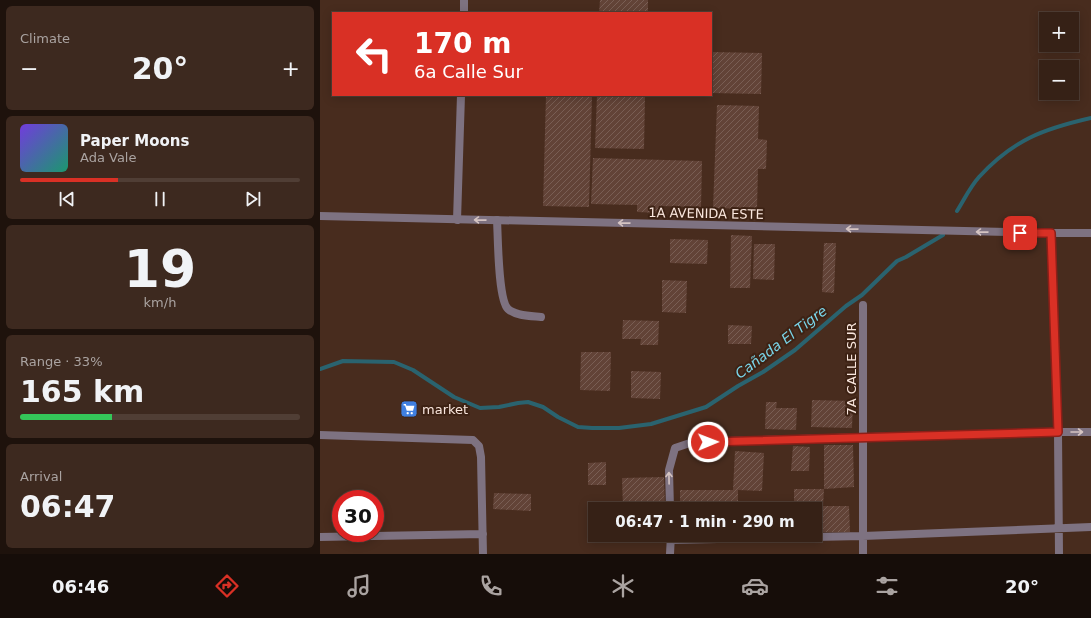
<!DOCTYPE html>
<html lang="en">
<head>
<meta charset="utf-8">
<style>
  :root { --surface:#362116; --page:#3d291f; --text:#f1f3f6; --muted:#aaa3a1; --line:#503e35; --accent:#d93025 }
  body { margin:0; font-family:"DejaVu Sans",sans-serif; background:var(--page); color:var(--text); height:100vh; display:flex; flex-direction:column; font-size:15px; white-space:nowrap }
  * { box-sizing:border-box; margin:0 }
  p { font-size:13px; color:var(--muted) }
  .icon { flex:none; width:22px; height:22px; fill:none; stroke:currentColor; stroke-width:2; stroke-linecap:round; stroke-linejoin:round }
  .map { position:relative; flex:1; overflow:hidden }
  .drawer { display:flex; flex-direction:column; gap:6px; padding:6px; background:#1e120c; width:320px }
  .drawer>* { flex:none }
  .banner { position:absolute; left:12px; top:12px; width:380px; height:84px; border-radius:0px; box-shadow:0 2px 10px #0003,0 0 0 1px var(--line); background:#d93025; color:#fff; overflow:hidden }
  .fabs { position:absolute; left:719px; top:12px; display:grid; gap:8px }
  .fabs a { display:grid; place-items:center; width:40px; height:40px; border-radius:0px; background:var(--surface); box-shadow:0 2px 10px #0003,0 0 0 1px var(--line); font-size:20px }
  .speed { position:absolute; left:12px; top:490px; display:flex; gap:8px; font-size:20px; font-weight:700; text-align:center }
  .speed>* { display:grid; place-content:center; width:52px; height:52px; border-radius:50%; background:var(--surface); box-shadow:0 2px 10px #0003,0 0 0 1px var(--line); line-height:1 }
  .speed .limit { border:6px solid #d22; background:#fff; color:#111 }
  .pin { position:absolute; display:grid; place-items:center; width:34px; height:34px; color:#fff; margin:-17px; border-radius:8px; box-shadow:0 2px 6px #0006 }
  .me { position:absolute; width:44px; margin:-22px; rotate:89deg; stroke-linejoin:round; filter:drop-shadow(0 0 3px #0008) }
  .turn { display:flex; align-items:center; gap:14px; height:84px; padding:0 16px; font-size:18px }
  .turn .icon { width:52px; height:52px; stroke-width:2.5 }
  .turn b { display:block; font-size:28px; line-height:34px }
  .big { font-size:30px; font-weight:600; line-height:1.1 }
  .drawer .tile { flex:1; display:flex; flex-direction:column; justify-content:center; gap:6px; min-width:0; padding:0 14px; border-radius:6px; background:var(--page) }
  .drawer .dial { align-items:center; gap:0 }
  .dial b { font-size:52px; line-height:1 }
  .song { display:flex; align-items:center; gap:12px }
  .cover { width:48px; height:48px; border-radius:6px; background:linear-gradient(135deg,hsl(260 70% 55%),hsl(160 70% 35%)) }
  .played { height:4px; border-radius:2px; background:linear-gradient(90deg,var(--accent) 35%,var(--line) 35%) }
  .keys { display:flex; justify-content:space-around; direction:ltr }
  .heat { display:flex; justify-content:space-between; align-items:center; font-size:22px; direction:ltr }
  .charge { height:6px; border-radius:3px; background:linear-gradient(90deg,#34c759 33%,var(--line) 0) }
  .trip { position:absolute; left:268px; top:502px; width:234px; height:40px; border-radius:0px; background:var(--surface); box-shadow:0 2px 10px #0003,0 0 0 1px var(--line); font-weight:600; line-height:40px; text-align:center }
  .menu { display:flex; height:64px; justify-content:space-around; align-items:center; background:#160d09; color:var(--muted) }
  .menu .icon { width:28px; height:28px }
  .menu .current { color:var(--accent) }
  .menu b { font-size:18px; color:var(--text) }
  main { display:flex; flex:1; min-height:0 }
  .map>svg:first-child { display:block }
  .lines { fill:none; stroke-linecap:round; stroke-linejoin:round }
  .stream { stroke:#2a636f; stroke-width:4 }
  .building { fill:url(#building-hatch) }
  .service { stroke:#7e7281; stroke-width:8 }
  .minor { stroke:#7e7281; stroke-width:8 }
  .oneway { stroke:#d5c4c2 }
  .route-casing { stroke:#8d1f18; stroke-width:10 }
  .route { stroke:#d93025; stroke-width:7 }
  .labels { text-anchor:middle; stroke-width:4; stroke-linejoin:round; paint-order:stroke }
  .street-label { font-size:13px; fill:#fae7de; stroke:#3d2214 }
  .poi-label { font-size:13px; fill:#fae7de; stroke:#3d2214; text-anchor:start }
  .water-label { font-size:14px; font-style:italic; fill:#7ad5e9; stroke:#3d2214 }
</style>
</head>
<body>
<main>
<section class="drawer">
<div class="tile"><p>Climate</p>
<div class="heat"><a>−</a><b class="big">20°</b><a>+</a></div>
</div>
<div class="tile">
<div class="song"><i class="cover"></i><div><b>Paper Moons</b><p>Ada Vale</p></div></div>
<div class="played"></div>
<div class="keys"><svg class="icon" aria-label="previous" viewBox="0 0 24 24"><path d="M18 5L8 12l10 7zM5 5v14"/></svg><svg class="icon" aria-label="pause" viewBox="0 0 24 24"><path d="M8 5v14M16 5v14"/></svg><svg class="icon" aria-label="next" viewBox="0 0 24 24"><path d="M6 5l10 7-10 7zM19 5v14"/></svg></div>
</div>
<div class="tile dial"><b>19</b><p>km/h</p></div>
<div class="tile"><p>Range · 33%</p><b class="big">165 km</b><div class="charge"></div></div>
<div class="tile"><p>Arrival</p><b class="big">06:47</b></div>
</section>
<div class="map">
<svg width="771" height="554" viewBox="0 0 771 554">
  <defs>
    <pattern id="building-hatch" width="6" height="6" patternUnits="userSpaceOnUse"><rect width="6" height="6" fill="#624337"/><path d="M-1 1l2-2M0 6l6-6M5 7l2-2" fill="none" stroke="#795e54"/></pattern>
  </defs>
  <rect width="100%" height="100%" fill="#482c1e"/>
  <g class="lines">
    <path class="stream" d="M 637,211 C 644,200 650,187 659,177 C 693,140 723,129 771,118
      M 0,369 L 23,361 L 74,362 L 93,370 L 134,397 L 160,408 L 179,407 L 198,403 L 208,402 L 223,407 L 238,417 L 258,427 L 272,428 L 299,428 L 331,424 L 386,407 L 418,386 L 443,372 L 475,350 L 526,306 L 542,295 L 577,261 L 586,257 L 623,235"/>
  </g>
  <path class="building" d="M 280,0 L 328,0 L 328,13 L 279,13 Z
    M 391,52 L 442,53 L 441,94 L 391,93 Z
    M 226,95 L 272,95 L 269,207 L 223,206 Z
    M 277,95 L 325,95 L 324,149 L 275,148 Z
    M 397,105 L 439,106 L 438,139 L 447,140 L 446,169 L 438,169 L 437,209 L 393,208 Z
    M 273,158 L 382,161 L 381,207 L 340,206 L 340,213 L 317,212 L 317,205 L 271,204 Z
    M 411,235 L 432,236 L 430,288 L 410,288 Z
    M 350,239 L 388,240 L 387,264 L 350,263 Z
    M 504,243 L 516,243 L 514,293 L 502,292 Z
    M 434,244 L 455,244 L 454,280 L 433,279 Z
    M 342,280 L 367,281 L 366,313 L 342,312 Z
    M 303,320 L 339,321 L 338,345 L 320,345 L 321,339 L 302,339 Z
    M 408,325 L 432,326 L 431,344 L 408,344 Z
    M 261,352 L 291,352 L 290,391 L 260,390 Z
    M 311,371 L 341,372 L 340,399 L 311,398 Z
    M 492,400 L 533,401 L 532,428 L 491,427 Z
    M 446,402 L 457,402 L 456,408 L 477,408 L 476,430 L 445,429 Z
    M 504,445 L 533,445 L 534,487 L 504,489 L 503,506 L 529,506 L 530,532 L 495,532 L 495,509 L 474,509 L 474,489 L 504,489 Z
    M 473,446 L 490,447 L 489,471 L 471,471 Z
    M 415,451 L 444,453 L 442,491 L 418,490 L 418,509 L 360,509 L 360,490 L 413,490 Z
    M 286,462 L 286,485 L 268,485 L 268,463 Z
    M 344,477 L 345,507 L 303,509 L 302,478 Z
    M 174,493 L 211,494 L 211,511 L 173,509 Z"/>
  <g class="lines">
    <path class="service" d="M 144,13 L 144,0
      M 137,220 L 141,95
      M 177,220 C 178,236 178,300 188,309 C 196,316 211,316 221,317"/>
    <path class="minor" d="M 0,216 L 731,233 L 771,233
      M 731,233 L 738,432 L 739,554
      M 543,305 L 543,554
      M 0,435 L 153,440 L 159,446 L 161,457 L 163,554
      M 350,509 L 349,470 L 355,448 L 373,442 L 738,432 L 771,432
      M 0,537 L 163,534
      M 351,540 L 543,536 L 771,527
      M 350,554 L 351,535"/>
  </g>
  <defs><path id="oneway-shaft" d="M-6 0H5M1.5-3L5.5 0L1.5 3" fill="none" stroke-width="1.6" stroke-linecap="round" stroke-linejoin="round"/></defs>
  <g class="oneway">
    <use href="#oneway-shaft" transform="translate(160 220) rotate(-179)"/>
    <use href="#oneway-shaft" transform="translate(304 223) rotate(-179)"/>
    <use href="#oneway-shaft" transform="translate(532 229) rotate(-179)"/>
    <use href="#oneway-shaft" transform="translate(662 232) rotate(-179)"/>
    <use href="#oneway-shaft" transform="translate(757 432)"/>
    <use href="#oneway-shaft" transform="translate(349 478) rotate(-91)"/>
  </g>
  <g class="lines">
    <g class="route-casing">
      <path id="route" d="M 388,442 L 738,432 L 731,233 L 700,233"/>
    </g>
    <use href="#route" class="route"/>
  </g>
  <defs>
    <g id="supermarket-square" transform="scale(0.9)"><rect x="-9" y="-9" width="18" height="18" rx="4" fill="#3f7fe0" stroke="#3d2214"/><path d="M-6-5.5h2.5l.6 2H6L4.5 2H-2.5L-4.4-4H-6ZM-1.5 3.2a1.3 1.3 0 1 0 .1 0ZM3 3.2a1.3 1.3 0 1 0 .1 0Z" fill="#fff"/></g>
  </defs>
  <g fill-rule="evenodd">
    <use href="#supermarket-square" x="89" y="409"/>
  </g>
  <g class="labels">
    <g class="street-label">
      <text transform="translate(386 213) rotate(1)" y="5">1A AVENIDA ESTE</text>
      <text transform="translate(531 369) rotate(-90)" y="5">7A CALLE SUR</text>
    </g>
    <g class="poi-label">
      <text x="102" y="414">market</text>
    </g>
    <g class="water-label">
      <text transform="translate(461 342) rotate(-37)" y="5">Cañada El Tigre</text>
    </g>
  </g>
</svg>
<div class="fabs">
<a>+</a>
<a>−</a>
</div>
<div class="speed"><div class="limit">30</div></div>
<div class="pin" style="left:700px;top:233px;background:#d93025"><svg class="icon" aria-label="arrive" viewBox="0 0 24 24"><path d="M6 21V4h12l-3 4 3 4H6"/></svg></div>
<svg class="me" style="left:388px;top:442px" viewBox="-20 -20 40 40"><circle r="17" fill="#d93025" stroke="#fff" stroke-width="3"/><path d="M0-11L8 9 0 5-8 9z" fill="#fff"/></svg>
<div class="trip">06:47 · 1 min · 290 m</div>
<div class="banner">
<div class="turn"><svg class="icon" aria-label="left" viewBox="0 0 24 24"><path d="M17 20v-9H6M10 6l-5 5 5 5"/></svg><div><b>170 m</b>6a Calle Sur</div></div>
</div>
</div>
</main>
<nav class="menu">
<b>06:46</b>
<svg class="icon current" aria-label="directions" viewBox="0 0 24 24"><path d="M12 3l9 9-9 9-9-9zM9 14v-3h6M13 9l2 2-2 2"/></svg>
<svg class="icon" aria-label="music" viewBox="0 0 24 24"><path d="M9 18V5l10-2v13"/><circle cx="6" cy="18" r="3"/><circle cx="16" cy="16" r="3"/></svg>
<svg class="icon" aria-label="phone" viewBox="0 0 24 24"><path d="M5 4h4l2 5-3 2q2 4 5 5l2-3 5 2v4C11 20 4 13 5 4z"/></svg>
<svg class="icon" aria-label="climate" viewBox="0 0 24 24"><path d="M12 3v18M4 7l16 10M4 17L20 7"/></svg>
<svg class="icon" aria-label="car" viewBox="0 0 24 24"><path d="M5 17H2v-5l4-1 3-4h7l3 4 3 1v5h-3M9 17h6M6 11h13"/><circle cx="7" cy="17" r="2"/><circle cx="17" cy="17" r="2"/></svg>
<svg class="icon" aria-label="filters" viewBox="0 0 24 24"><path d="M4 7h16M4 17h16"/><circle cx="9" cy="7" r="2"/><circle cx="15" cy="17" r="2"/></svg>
<b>20°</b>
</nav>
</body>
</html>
